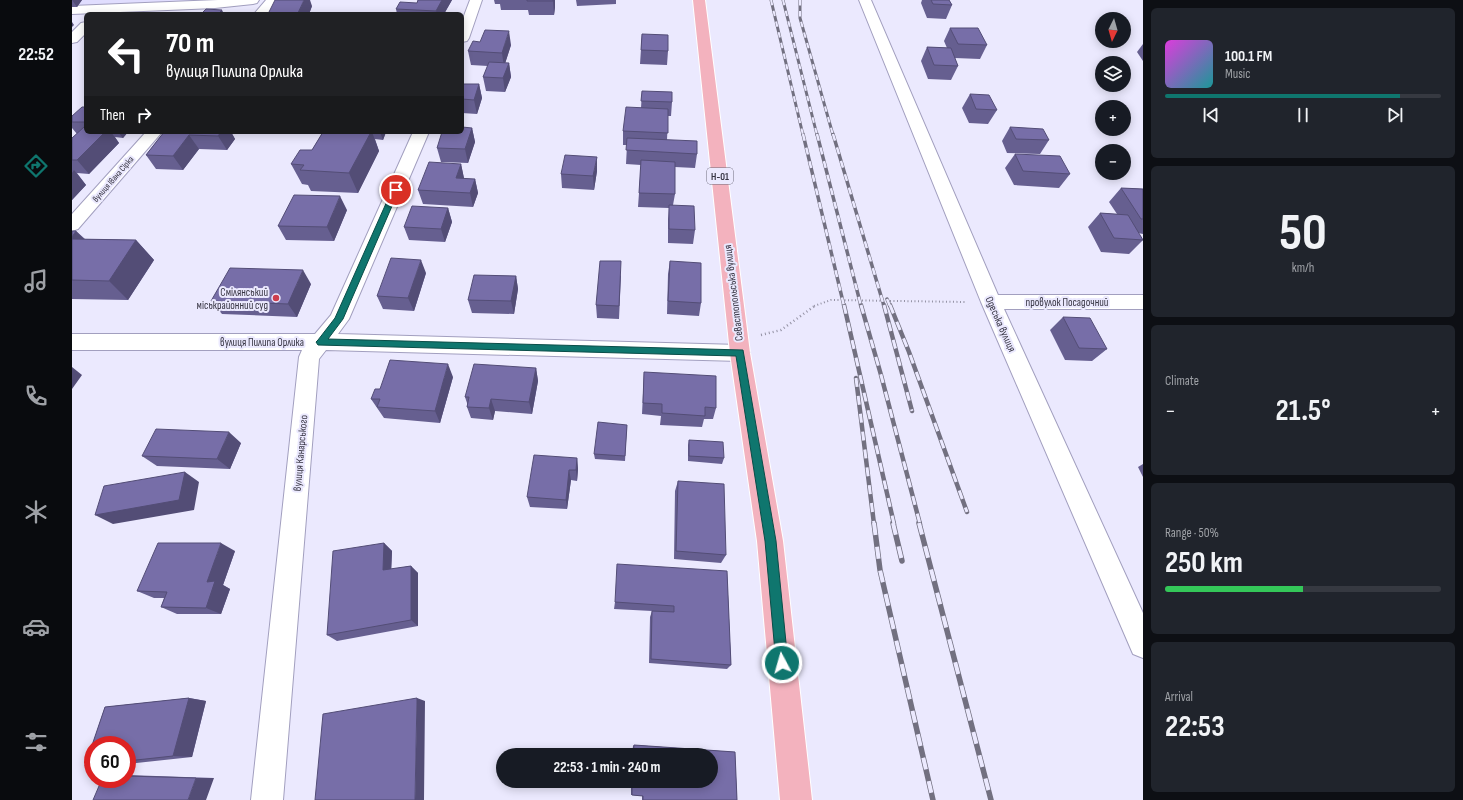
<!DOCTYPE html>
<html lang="en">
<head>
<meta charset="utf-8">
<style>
  :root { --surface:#171b24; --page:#20242c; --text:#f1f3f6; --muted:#9ea1a6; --line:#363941; --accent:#0f766e }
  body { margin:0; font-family:"Sofia Sans Condensed",sans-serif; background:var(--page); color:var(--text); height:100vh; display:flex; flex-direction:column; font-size:15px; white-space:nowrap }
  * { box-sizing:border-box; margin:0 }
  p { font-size:13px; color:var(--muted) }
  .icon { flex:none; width:22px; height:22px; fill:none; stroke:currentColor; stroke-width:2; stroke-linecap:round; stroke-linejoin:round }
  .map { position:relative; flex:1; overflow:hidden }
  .drawer { display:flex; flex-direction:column; gap:8px; padding:8px; background:#0d0f14; width:320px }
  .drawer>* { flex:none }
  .hud { position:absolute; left:12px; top:12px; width:380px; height:122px; border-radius:6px; box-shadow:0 2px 10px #0003; background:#202124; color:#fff; overflow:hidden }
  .needle { width:26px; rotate:185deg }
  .controls { position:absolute; left:1023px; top:12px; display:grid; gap:8px }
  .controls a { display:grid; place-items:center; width:36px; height:36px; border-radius:50%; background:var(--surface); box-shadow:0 2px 10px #0003; font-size:20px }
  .speed { position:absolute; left:12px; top:736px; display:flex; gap:8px; font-size:20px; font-weight:700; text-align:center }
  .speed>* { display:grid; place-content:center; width:52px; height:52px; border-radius:50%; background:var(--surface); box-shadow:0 2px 10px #0003; line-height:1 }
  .speed .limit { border:6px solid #d22; background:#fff; color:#111 }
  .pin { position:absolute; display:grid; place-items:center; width:34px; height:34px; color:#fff; margin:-17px; border:2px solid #fff; border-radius:50%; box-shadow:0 1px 4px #0007 }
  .me { position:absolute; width:44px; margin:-22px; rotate:354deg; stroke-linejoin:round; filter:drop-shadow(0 0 3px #0008) }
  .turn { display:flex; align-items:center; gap:14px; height:84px; padding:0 16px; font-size:18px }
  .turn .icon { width:52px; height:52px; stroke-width:2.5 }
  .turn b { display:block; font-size:28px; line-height:34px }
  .then { display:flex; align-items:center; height:38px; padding:0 16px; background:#0003; gap:8px; font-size:15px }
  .big { font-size:30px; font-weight:700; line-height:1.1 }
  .drawer .tile { flex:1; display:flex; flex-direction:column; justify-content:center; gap:6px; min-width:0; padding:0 14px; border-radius:6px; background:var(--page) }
  .drawer .dial { align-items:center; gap:0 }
  .dial b { font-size:52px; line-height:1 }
  .song { display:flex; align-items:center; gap:12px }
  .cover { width:48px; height:48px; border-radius:6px; background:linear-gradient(135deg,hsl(300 70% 55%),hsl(180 70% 35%)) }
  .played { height:4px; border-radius:2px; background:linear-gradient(90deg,var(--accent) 85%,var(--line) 85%) }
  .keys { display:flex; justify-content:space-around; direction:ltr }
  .heat { display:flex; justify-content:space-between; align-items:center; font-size:22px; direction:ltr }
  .charge { height:6px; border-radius:3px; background:linear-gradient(90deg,#34c759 50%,var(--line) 0) }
  .trip { position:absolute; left:424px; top:748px; width:222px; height:40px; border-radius:20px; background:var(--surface); box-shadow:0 2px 10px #0003; font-weight:700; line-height:40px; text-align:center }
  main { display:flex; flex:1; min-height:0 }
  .dock { display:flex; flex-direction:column; width:72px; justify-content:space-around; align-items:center; background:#090b0e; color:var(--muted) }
  .dock .icon { width:28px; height:28px }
  .dock .selected { color:var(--accent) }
  .dock b { font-size:18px; color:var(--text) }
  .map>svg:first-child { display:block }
  .built { fill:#e0ddfe }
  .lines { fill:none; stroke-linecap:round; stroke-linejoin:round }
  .minor-casing { stroke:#a29fbf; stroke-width:2 }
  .major-casing { stroke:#fff; stroke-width:2 }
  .path-far1 { stroke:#9391a3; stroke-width:2; stroke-dasharray:1 2.5; stroke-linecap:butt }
  .path { stroke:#9391a3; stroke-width:2.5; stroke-dasharray:1 3; stroke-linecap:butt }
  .minor { fill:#fff; fill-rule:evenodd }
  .major { fill:#f3b2be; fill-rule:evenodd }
  .rail-far3-casing { stroke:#727080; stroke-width:3 }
  .rail-far2-casing { stroke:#727080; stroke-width:3.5 }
  .rail-far1-casing { stroke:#727080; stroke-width:4.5 }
  .rail-casing { stroke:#727080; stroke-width:5.5 }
  .rail-far3 { stroke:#ebe9fe; stroke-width:2; stroke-dasharray:5.5; stroke-linecap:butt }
  .rail-far2 { stroke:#ebe9fe; stroke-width:2.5; stroke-dasharray:7; stroke-linecap:butt }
  .rail-far1 { stroke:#ebe9fe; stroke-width:3; stroke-dasharray:9; stroke-linecap:butt }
  .rail { stroke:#ebe9fe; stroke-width:4; stroke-dasharray:12; stroke-linecap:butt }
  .wall { fill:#665f90 }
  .shaded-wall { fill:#534d76 }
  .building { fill:#776ea8; stroke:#534d76 }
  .route { fill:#0f766e; stroke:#0a4d48 }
  .poi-dot { fill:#cd3d4d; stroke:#ebe9fe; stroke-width:1.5 }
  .labels { text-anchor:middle; stroke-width:4; stroke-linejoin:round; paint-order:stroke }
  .far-street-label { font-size:9px; fill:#373543; stroke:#ebe9fe }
  .shield { fill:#ebe9fe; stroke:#6d6b7b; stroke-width:1 }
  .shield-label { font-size:10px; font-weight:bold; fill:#373543 }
  .poi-label { font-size:11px; fill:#373543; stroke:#ebe9fe; text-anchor:end }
  .street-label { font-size:11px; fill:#373543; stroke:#ebe9fe }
</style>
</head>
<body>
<main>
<nav class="dock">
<b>22:52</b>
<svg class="icon selected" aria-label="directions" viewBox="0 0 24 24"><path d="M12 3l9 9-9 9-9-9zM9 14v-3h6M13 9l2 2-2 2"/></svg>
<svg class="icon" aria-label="music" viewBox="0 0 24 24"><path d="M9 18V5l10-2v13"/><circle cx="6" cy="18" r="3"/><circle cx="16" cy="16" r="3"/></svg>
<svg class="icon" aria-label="phone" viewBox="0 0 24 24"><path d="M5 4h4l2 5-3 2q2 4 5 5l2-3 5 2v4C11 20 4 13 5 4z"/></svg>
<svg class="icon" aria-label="climate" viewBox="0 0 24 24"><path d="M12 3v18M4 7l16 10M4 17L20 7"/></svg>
<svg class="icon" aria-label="car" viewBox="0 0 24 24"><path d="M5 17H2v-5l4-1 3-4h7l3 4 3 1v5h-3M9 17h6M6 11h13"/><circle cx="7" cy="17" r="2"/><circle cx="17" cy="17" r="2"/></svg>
<svg class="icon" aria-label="filters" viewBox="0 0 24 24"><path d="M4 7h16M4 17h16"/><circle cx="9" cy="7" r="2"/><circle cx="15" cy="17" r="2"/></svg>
</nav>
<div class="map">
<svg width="1071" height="800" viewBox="0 0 1071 800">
  <rect width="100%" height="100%" fill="#ebe9fe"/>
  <path class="built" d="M 10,0 L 139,0 L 137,3 L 5,7 Z"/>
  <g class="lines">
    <g class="minor-casing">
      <path id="minor" d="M 146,0 L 187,0 L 185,3 L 181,4 L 143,8 L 0,14 L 0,6 Z
        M 194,0 L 207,0 L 195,14 L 182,14 Z
        M 398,0 L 410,0 L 397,38 L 395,41 L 390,42 L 390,21 Z
        M 787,0 L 799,0 L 926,295 L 1071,295 L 1071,309 L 932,309 L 1071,613 L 1071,658 L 1061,654 L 909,302 Z
        M 14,22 L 14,33 L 5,42 L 0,43 L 0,32 L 9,23 Z
        M 74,132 L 90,132 L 6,229 L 0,231 L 0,214 Z
        M 341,132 L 357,132 L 277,319 L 266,334 L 668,345 L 675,347 L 678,353 L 675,359 L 668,361 L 254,350 L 247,359 L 211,800 L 179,800 L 227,357 L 230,350 L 0,350 L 0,334 L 243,334 L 259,315 Z"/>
    </g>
    <g class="major-casing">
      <path id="major" d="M 621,0 L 633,0 L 678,353 L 711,541 L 740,800 L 708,800 L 685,541 L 658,353 Z"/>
    </g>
    <path class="path-far1" d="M 742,306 L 759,300 L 893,302"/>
    <path class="path" d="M 689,335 L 709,330 L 744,305"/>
    <use href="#minor" class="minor"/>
    <use href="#major" class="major"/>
    <g class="rail-far3-casing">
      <path id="rail-far3" d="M 699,0 L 731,135
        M 711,0 L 745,135
        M 728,0 L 728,18 L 761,135"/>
    </g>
    <g class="rail-far2-casing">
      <path id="rail-far2" d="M 731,134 L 772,306
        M 745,134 L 789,306
        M 761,134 L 812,306
        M 815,299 L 818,306"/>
    </g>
    <g class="rail-far1-casing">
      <path id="rail-far1" d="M 772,305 L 822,524
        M 789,305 L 809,375 L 848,524
        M 812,305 L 840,411
        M 818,305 L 837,352 L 895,512
        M 784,378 L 802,524"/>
    </g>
    <g class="rail-casing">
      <path id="rail" d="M 802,523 L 808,570 L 861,800
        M 821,523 L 830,561
        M 847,523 L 919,800"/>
    </g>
    <use href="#rail-far3" class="rail-far3"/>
    <use href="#rail-far2" class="rail-far2"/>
    <use href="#rail-far1" class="rail-far1"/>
    <use href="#rail" class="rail"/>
  </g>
  <path class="wall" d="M 0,0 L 10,0 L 5,7 L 0,7 Z
    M 346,0 L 380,0 L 372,14 L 325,14 L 324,9 L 345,3 Z
    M 422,0 L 483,0 L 483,7 L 482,15 L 457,15 L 456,10 L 429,10 L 428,4 L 423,4 Z
    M 504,0 L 544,0 L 544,4 L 505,6 Z
    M 850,0 L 877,0 L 880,5 L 874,19 L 855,18 L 849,3 Z
    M 240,6 L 237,14 L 196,14 Z
    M 878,28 L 915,45 L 908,59 L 883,58 L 886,66 L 879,80 L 856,79 L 849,61 L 855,47 L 875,48 L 872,41 Z
    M 570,34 L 596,51 L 595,65 L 568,64 Z
    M 1071,44 L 1071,61 L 1065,52 Z
    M 439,45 L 433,63 L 437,63 L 439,77 L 433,92 L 414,91 L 411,77 L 416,66 L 399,65 L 396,51 Z
    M 390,84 L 407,84 L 410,98 L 405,114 L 390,113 Z
    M 570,91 L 600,102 L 599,116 L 596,116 L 595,140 L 625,154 L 623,168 L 603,167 L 603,194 L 601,205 L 623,230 L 621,244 L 596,243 L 596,219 L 597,208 L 566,207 L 569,165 L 554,164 L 555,145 L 551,145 L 551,131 L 569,108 Z
    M 898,94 L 925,110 L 916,124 L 897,123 L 890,108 Z
    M 14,107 L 14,132 L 56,132 L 51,138 L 43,137 L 47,143 L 17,174 L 5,173 L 14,185 L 0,200 L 0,138 L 5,134 L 0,128 L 0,116 Z
    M 938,127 L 977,140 L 968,154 L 935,153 L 930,141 Z
    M 400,128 L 403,142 L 396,163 L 369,162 L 365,148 Z
    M 92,132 L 159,132 L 163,139 L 155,150 L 127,149 L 111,170 L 84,169 L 74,155 Z
    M 251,132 L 314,132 L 311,140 L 303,139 L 307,151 L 286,193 L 239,191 L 236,185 L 230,184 L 219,164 L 240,150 Z
    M 943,154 L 998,174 L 987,188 L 942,185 L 933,168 Z
    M 389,164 L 392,179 L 403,179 L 406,193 L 401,207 L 351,204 L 346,190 Z
    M 525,171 L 522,190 L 490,188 L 489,174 Z
    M 1049,188 L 1071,189 L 1071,234 L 1066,233 L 1071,240 L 1057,254 L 1029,252 L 1016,227 L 1028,213 L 1045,214 L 1037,202 Z
    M 376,208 L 380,222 L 373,242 L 337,240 L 332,227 Z
    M 275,210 L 262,241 L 214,240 L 206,226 Z
    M 0,231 L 4,231 L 13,239 L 64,240 L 82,260 L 56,300 L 0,299 Z
    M 598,261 L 629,303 L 627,316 L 595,314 L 596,274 Z
    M 354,273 L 342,311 L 311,309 L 305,296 Z
    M 549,275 L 547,319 L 525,318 L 524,305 Z
    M 444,276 L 446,289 L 442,314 L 400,313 L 396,300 Z
    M 239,284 L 225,317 L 150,314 L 139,301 Z
    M 991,317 L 1035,349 L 1020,361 L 993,360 L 978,330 Z
    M 464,368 L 466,381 L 460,414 L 423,411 L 421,420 L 399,418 L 395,407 L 395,403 L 393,397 Z
    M 572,372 L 644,408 L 641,419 L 632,419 L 630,427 L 588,425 L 589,416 L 570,414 Z
    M 381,377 L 368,423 L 312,418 L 299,399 L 308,389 Z
    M 555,425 L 553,461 L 523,459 L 522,454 Z
    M 617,440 L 652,458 L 650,464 L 616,461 L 616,445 Z
    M 169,443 L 158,469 L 85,466 L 70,456 Z
    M 505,458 L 506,469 L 505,481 L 499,480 L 495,509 L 458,507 L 455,497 Z
    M 1071,464 L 1071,477 L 1066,467 Z
    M 606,481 L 654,555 L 649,563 L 602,559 L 603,491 Z
    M 312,543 L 320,551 L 319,569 L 339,566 L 346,573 L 346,626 L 265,641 L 255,635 Z
    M 163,551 L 151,585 L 158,589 L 149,614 L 105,614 L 89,607 L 92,598 L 82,598 L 65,591 Z
    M 655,571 L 659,665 L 655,669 L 577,663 L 578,617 L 580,611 L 542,609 L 543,602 Z
    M 117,698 L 134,701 L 120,757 L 55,764 L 55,745 L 21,745 L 21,766 L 13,766 L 33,707 Z
    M 562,745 L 663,752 L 665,800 L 570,800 L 570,796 L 560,795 L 559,795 L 559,781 L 639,781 L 639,755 L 560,755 L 561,746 Z
    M 55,775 L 142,778 L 55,779 Z"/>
  <path class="shaded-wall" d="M 0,0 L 10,0 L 5,7 Z
    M 232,0 L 238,0 L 240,6 L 237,14 L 227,14 L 226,13 Z
    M 370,0 L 380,0 L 372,14 L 365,14 L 364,11 Z
    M 481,0 L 483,0 L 483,7 L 482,15 Z
    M 150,10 L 152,14 L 146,14 Z
    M 0,22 L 2,25 L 0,27 Z
    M 437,31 L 439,45 L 432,67 L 430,53 Z
    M 437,63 L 439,77 L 433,92 L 431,78 Z
    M 407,84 L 410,98 L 405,114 L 402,100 Z
    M 400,128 L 403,142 L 396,163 L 393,149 Z
    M 33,132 L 39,132 L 47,143 L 17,174 L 5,160 Z
    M 46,132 L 56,132 L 51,138 Z
    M 149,132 L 159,132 L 163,139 L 155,150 L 146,136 Z
    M 299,132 L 300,132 L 307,151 L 286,193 L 277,173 Z
    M 308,132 L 314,132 L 311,140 Z
    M 117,135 L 127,149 L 111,170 L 101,156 Z
    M 525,157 L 525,171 L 522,190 L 521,176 Z
    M 389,164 L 392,178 L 387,193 L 384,178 Z
    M 2,170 L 14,185 L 0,200 L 0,173 Z
    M 403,179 L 406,193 L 401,207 L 398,193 Z
    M 268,196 L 275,210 L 262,241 L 255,227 Z
    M 376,208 L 380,222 L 373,242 L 369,229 Z
    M 4,231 L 24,251 L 0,240 L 0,237 Z
    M 64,240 L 82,260 L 56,300 L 37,281 Z
    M 349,260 L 354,273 L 342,311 L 336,298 Z
    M 231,270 L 239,284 L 225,317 L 216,304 Z
    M 444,276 L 446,289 L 442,314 L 439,301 Z
    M 376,364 L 381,377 L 368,423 L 363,411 Z
    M 0,367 L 10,375 L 0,389 Z
    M 464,368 L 466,381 L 460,414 L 457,402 Z
    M 419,399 L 423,411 L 421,420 L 417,408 Z
    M 157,432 L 169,443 L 158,469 L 145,459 Z
    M 505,458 L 506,469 L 505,481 L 504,470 Z
    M 497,470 L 499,480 L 495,509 L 494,500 Z
    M 113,472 L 127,482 L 122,510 L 41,524 L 23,515 Z
    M 149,543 L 163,551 L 151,585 L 158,589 L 149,614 L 134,608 L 135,582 Z
    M 312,543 L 320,551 L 319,578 L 311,570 Z
    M 339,566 L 346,573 L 346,626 L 339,620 Z
    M 117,698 L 134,701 L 120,757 L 101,756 Z
    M 345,698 L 353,701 L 352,800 L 343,800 Z
    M 124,778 L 142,778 L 134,800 L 116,800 Z"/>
  <path class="building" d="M 203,0 L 232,0 L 226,13 L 196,14 Z
    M 346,0 L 370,0 L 364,11 L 324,9 L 328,2 L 345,3 Z
    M 455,0 L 481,0 L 481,1 L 455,1 Z
    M 859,0 L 877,0 L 880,5 L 861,4 Z
    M 134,9 L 150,10 L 146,14 L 129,14 Z
    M 878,28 L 906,28 L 915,45 L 886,44 Z
    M 413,30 L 437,31 L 430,53 L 396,51 L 401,41 L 408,42 Z
    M 570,34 L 596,35 L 596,51 L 569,50 Z
    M 855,47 L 879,48 L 886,66 L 862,65 Z
    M 417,62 L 437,63 L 431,78 L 411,77 Z
    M 390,84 L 407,84 L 402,100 L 390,99 Z
    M 570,91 L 600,92 L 600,102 L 569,101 Z
    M 898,94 L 917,95 L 925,110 L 904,109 Z
    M 10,107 L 14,107 L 14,122 L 0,122 L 0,116 Z
    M 554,107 L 596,109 L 596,133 L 551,131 Z
    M 12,127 L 14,127 L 14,132 L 33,132 L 5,160 L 0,160 L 0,138 Z
    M 390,127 L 400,128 L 393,149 L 365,148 L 370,132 L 390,132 Z
    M 938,127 L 971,129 L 977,140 L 944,139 Z
    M 92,132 L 149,132 L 146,136 L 117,135 L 101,156 L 74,155 Z
    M 251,132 L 299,132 L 277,173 L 228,170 L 232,165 L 219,164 L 228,150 L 240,150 Z
    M 555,138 L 625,141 L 625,154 L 554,150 Z
    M 943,154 L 988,156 L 998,174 L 951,171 Z
    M 493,155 L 525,157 L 521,176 L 489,174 Z
    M 569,160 L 603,162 L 603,194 L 567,193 Z
    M 357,162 L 389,164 L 384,178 L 403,179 L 398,193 L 346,190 Z
    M 1049,188 L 1071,189 L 1071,219 L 1069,219 Z
    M 222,195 L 268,196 L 255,227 L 206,226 Z
    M 597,205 L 622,206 L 623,230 L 597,229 Z
    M 340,206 L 376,208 L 369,229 L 332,227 Z
    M 1028,213 L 1056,215 L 1071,240 L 1042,238 Z
    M 0,231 L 4,231 L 0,237 Z
    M 0,239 L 64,240 L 37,281 L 0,280 Z
    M 319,258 L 349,260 L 336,298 L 305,296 Z
    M 528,261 L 549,261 L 547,306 L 524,305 Z
    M 598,261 L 629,263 L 629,303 L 596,301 Z
    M 158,268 L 231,270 L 216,304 L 139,301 Z
    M 402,275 L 444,276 L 439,301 L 396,300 Z
    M 991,317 L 1018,318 L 1035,349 L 1007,348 Z
    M 318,360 L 376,364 L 363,411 L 305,407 L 308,399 L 299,399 L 303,389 L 308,389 Z
    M 402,364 L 464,368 L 457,402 L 419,399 L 417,408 L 395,407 L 397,397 L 393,397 Z
    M 572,372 L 644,376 L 644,408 L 633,407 L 633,416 L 590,413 L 590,404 L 571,403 Z
    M 526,422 L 555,425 L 553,456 L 522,454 Z
    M 84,429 L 157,432 L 145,459 L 70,456 Z
    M 617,440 L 651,442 L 652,458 L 617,456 Z
    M 462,455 L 505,458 L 504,470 L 497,470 L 494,500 L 455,497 Z
    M 113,472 L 107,500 L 23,515 L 32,486 Z
    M 606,481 L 652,484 L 654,555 L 604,551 Z
    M 86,543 L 149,543 L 135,582 L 143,581 L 134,608 L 89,607 L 95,592 L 65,591 Z
    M 312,543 L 311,570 L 339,566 L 339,620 L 255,635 L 261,551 Z
    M 545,564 L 655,571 L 659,665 L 579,659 L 580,611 L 602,612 L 602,606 L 543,602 Z
    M 117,698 L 101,756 L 55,761 L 55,745 L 21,745 L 21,765 L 13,766 L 33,707 Z
    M 345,698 L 343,800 L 243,800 L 251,714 Z
    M 562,745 L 663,752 L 665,800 L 571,800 L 571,796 L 560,795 L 560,781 L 639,781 L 639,755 L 561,755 Z
    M 55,776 L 124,778 L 116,800 L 21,800 L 30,779 L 55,779 Z"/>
  <path class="route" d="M 324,187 L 327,190 L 271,319 L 256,339 L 671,350 L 704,541 L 716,663 L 714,667 L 710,669 L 706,667 L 704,663 L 693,541 L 664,356 L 246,345 L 244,342 L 246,340 L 263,318 L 320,190 Z"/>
  <circle class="poi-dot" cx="204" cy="298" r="4"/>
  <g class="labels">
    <g class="far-street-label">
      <text transform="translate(41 179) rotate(-49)" y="3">вулиця Івана Сірка</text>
    </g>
    <rect class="shield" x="635" y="168" width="26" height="16" rx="3"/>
    <g class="shield-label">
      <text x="648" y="180">Н-01</text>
    </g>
    <g class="poi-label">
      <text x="196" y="296">Смілянський<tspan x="196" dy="13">міськрайонний суд</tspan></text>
    </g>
    <g class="street-label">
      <text transform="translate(661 293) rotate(-97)" y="4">Севастопольська вулиця</text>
      <text x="995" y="306">провулок Посадочний</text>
      <text transform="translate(929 324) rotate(66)" y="4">Одеська вулиця</text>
      <text x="190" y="346">вулиця Пилипа Орлика</text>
      <text transform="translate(228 453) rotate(-85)" y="4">вулиця Канарського</text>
    </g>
  </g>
</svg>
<div class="controls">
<a><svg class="needle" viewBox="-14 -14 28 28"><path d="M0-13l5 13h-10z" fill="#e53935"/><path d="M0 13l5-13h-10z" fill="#9ea1a6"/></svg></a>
<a><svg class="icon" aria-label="layers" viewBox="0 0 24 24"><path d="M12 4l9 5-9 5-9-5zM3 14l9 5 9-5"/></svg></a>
<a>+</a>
<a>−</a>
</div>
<div class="speed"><div class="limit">60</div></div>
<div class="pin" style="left:324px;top:190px;background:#d93025"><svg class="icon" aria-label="arrive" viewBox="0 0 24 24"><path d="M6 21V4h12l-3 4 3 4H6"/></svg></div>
<svg class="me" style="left:710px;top:663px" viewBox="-20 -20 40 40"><circle r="17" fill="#0f766e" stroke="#fff" stroke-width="3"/><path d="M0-11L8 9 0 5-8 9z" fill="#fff"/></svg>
<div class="trip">22:53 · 1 min · 240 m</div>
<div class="hud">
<div class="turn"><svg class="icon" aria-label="left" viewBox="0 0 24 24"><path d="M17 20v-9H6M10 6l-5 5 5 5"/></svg><div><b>70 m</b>вулиця Пилипа Орлика</div></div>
<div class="then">Then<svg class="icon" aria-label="right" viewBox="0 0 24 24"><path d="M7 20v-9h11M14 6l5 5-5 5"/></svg></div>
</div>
</div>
<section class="drawer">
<div class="tile">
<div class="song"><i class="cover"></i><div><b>100.1 FM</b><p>Music</p></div></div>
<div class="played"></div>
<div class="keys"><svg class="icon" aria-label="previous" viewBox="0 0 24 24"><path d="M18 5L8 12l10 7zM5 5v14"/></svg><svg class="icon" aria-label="pause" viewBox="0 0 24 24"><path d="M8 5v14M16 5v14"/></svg><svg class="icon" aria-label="next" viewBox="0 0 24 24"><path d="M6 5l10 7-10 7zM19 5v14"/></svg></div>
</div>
<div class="tile dial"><b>50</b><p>km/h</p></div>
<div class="tile"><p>Climate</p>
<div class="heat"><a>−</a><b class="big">21.5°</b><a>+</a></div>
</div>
<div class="tile"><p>Range · 50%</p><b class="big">250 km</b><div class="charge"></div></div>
<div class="tile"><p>Arrival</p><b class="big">22:53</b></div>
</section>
</main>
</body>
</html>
